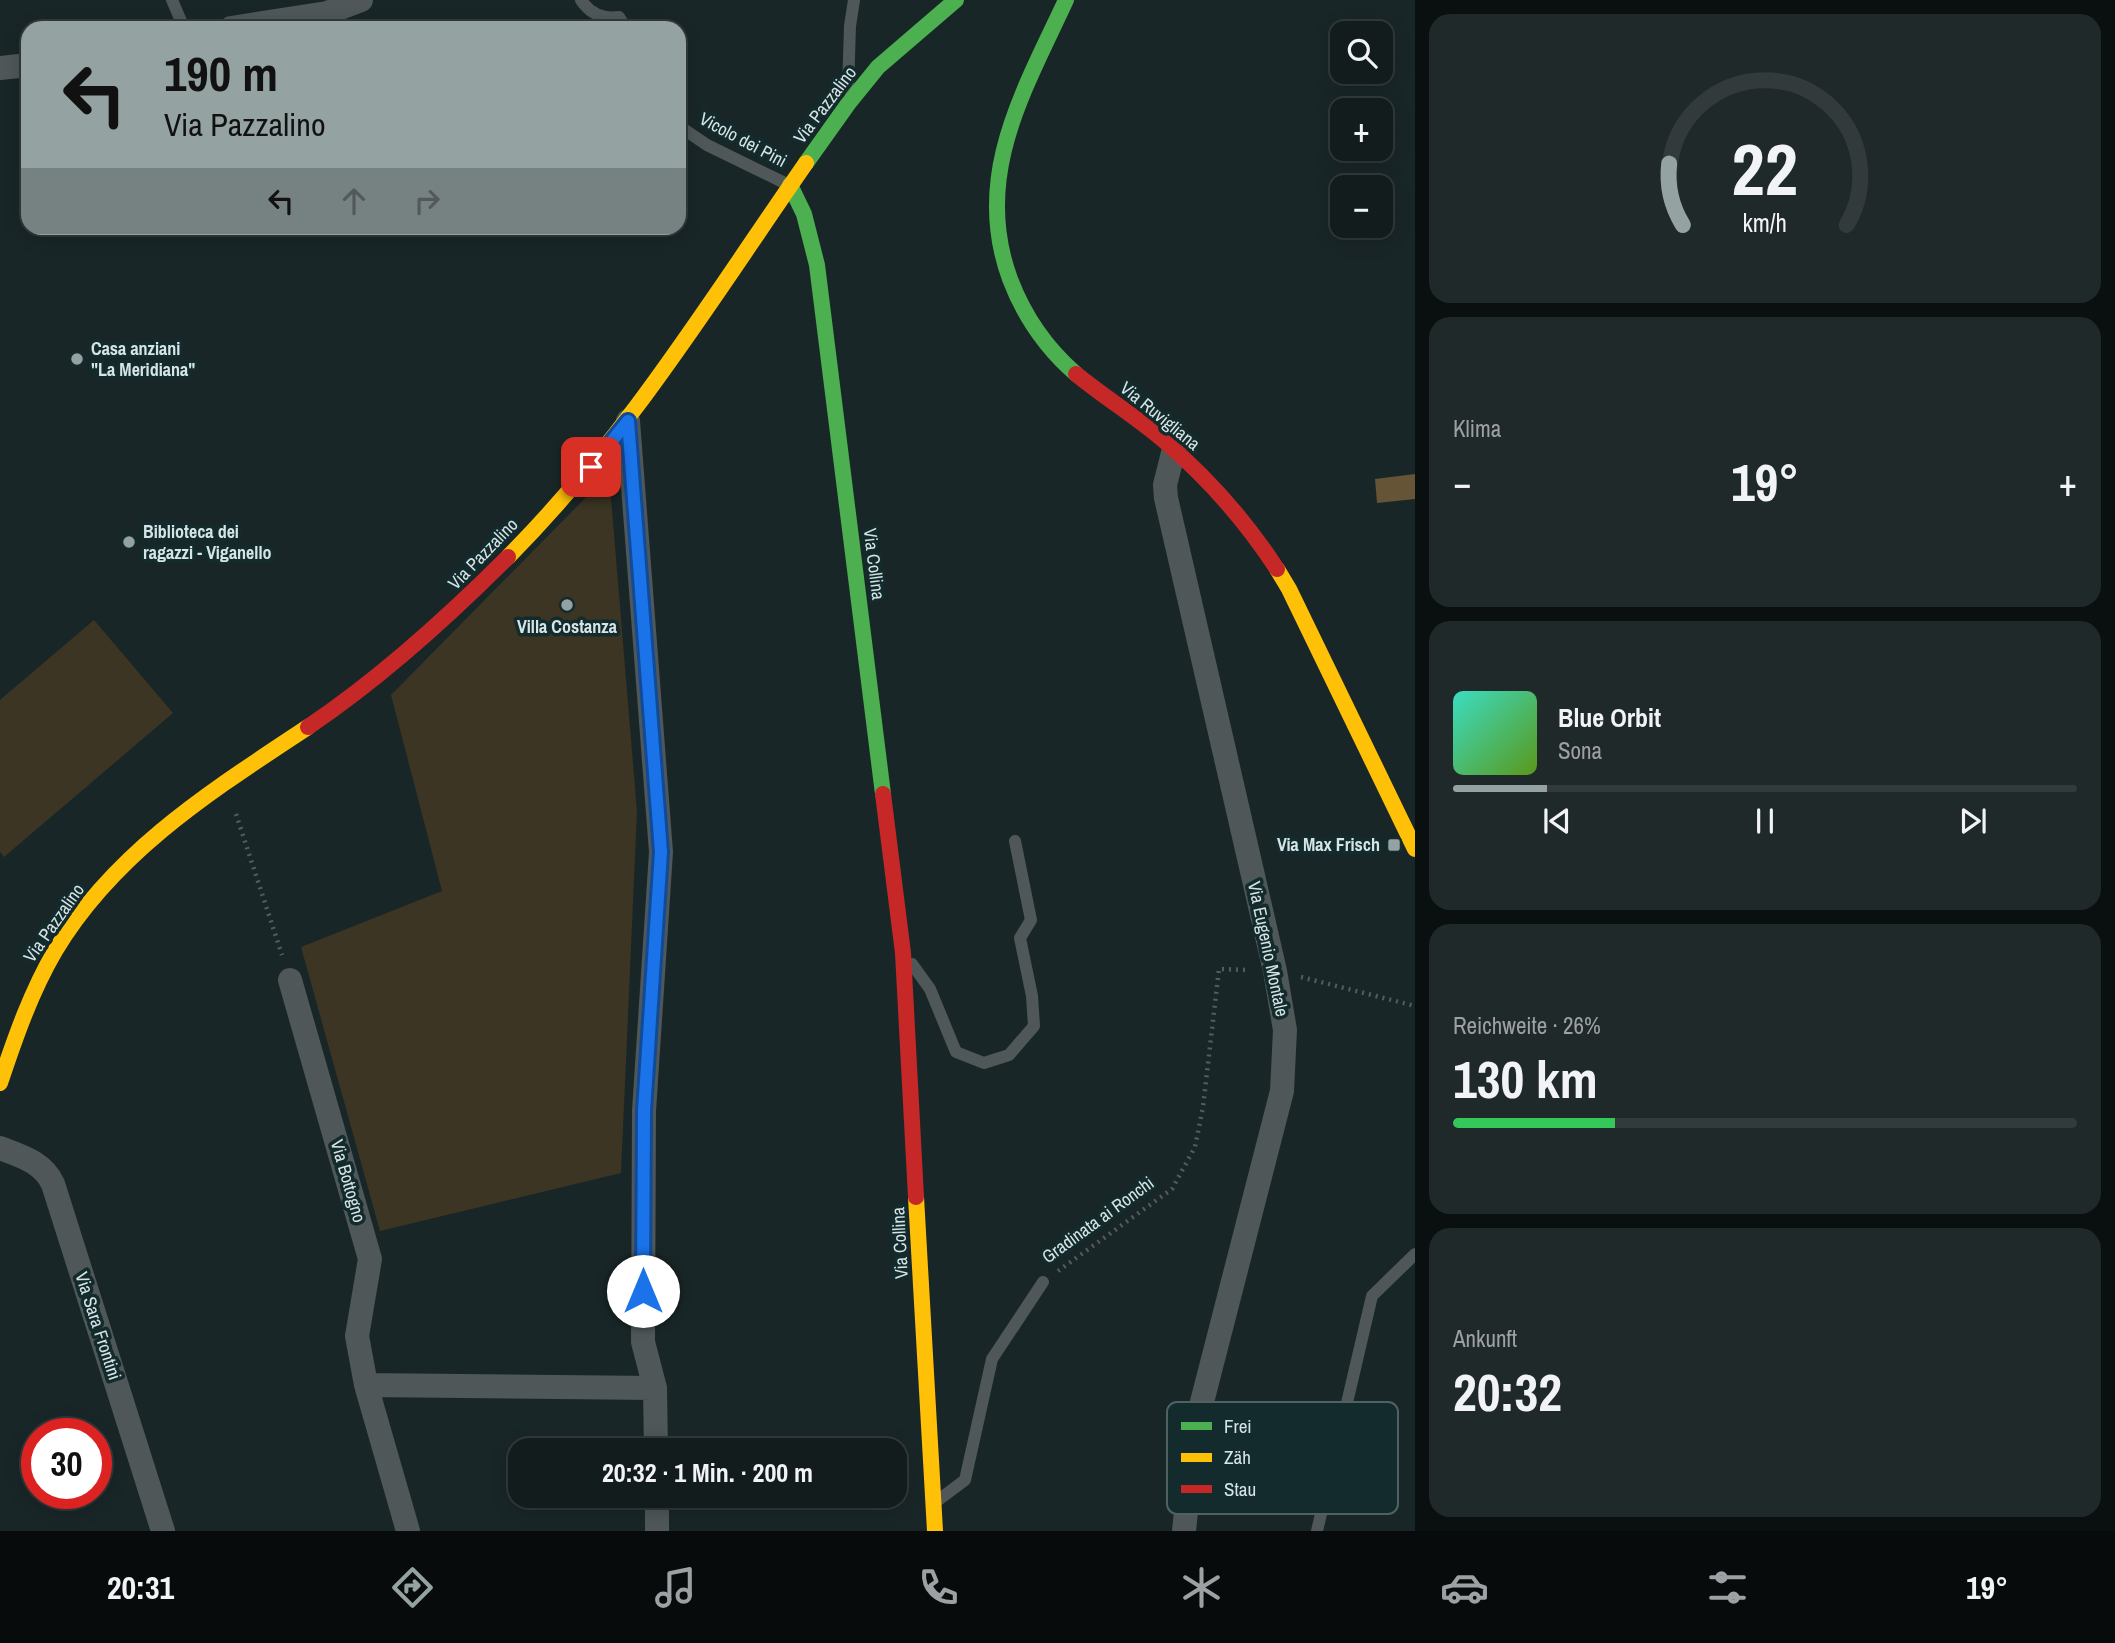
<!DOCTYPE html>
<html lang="de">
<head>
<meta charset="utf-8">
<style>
  :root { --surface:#131c1d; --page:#20292a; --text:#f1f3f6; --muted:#9da1a4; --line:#323a3b; --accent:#94a2a2 }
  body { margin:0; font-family:"Archivo Narrow",sans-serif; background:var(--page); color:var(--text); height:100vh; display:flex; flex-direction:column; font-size:26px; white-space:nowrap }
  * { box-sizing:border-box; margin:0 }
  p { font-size:23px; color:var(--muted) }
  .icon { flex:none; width:38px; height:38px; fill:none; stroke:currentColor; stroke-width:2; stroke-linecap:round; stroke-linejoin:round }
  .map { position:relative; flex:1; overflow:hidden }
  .sheet { display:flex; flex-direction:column; gap:14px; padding:14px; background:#0a0f10; width:700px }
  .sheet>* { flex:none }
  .banner { position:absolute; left:21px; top:21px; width:665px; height:214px; border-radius:21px; box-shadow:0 4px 18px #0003,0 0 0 2px var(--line); background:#94a2a2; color:#111; overflow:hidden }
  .controls { position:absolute; left:1330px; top:21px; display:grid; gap:14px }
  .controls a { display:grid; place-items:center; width:63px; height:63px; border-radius:14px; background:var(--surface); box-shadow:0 4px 18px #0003,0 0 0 2px var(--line); font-size:35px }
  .speed { position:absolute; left:21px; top:1418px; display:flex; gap:14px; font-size:35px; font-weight:700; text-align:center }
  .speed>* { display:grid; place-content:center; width:91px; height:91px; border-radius:50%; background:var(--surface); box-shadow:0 4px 18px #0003,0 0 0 2px var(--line); line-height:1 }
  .speed .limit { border:10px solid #d22; background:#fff; color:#111 }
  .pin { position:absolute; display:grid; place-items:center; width:60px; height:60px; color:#fff; margin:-30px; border-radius:14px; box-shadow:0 4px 10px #0006 }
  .me { position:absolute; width:77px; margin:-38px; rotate:0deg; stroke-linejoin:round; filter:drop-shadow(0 0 5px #0008) }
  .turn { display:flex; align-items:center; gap:24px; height:147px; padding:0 28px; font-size:32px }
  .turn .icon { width:91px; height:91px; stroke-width:2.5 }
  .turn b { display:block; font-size:49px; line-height:60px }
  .lanes { display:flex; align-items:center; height:66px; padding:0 28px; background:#0003; justify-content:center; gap:35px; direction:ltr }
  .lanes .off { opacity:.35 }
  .big { font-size:52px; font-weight:700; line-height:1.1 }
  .sheet .tile { flex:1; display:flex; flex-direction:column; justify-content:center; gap:10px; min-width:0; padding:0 24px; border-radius:21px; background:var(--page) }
  .sheet .dial { align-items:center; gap:0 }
  .dial svg { height:182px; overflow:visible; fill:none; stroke:var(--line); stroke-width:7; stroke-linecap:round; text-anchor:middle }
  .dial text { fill:var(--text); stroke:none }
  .song { display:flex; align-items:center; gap:21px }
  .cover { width:84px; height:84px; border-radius:10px; background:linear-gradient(135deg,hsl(170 70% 55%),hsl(90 70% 35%)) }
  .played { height:7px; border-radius:4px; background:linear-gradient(90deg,var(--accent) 15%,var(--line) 15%) }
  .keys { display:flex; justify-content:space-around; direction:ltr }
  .heat { display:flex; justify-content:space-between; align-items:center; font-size:38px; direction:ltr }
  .charge { height:10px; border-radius:5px; background:linear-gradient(90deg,#34c759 26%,var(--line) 0) }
  .trip { position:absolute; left:508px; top:1438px; width:399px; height:70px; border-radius:21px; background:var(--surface); box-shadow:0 4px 18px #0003,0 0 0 2px var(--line); font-weight:700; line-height:70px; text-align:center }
  .tab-bar { display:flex; height:112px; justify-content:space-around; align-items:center; background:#080b0c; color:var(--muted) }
  .tab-bar .icon { width:49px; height:49px }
  .tab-bar .on { color:var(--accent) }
  .tab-bar b { font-size:32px; color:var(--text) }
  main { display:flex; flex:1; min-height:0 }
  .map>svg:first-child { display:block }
  .green { fill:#3c3523 }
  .water { fill:#655536 }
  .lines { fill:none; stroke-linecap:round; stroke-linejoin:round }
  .path { stroke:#545c5d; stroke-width:4.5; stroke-dasharray:2 5; stroke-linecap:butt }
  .lane { stroke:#4f5758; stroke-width:12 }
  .street { stroke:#4f5758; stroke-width:24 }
  .fast { stroke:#4caf50; stroke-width:16 }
  .slow { stroke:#ffc107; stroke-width:16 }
  .jam { stroke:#c62828; stroke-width:16 }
  .route-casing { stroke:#114b97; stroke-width:18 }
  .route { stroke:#1a73e8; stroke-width:12 }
  .poi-dot { fill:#94a2a2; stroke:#132b2d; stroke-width:2.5 }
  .labels { text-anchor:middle; stroke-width:7; stroke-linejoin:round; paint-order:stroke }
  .street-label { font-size:18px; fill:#d6e4e5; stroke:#132b2d }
  .poi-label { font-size:18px; font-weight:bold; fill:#d6e4e5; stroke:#132b2d; text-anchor:start }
  .key { fill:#132b2d; stroke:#4e6264; stroke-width:2 }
  .key-label { font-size:19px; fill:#d6e4e5 }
</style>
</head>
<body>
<main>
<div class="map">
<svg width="1415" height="1531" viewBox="0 0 1415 1531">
  <rect width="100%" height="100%" fill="#192627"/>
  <path class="green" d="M 609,474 L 637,812 L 621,1173 L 380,1231 L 301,947 L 442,891 L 391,695 Z
    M 94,620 L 173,713 L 4,857 L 0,852 L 0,700 Z"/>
  <path class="water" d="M 1415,474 L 1415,499 L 1377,503 L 1375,479 Z"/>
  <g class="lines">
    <path class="path" d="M 236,814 L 282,955
      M 1301,977 L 1415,1006
      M 1058,1271 L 1172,1189 L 1195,1147 L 1203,1107 L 1219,969 L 1248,970"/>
    <path class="lane" d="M 172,0 L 184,28
      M 581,0 C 590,14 603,19 619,17 L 626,28
      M 848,90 L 850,26 L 854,0
      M 679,126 L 707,145 L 789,185
      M 912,964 L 930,989 L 956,1052 L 984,1063 L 1009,1055 L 1034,1026 L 1032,996 L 1020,938 L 1031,920 L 1015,841
      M 937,1501 L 965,1480 L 992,1359 L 1043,1282
      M 1317,1531 L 1372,1296 L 1415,1254"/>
    <path class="street" d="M 231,28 L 327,13 L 361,0
      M 0,68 L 28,65
      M 628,421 L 661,852 L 644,1111 L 643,1342 L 655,1388 L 656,1451
      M 1174,449 L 1165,485 L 1166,498 L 1275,971 L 1285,1030 L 1282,1091 L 1194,1433 L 1184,1531
      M 290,980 L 370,1259 L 357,1336 L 366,1385 L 408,1531
      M 0,1148 C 21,1156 43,1162 53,1184 L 163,1531
      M 366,1385 L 655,1388
      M 657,1496 L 657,1531"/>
    <path class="fast" d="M 1066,0 C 1024,91 972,176 1010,279 C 1024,316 1046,348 1076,374
      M 806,163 L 848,104 L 878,67 L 956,0
      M 790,185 L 804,214 L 817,265 L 883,794"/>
    <path class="slow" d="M 508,557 C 628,436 710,301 806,163
      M 1277,569 L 1289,589 L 1415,849
      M 0,1083 C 15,1038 31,992 55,951 C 115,851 213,790 308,727
      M 916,1197 L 935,1531"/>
    <path class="jam" d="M 1076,374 C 1104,397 1135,416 1162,439 C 1207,477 1245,520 1277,569
      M 308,727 C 381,678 446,619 508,557
      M 883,794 L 903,953 L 916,1197"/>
  </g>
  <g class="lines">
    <g class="route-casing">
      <path id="route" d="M 591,467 L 628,421 L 661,852 L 644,1111 L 643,1291"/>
    </g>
    <use href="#route" class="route"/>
  </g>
  <g class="poi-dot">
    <circle cx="77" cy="359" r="7"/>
    <circle cx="129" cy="542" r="7"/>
    <circle cx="567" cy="605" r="7"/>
    <rect x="1387" y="838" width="14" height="14" rx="3.5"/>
  </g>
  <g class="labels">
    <g class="street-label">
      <text transform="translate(825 105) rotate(-53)" y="6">Via Pazzalino</text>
      <text transform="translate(743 140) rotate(28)" y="6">Vicolo dei Pini</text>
      <text transform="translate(1160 416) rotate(39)" y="6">Via Ruvigliana</text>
      <text transform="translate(483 554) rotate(-46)" y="6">Via Pazzalino</text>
      <text transform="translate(874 564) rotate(83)" y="6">Via Collina</text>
      <text transform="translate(54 923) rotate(-55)" y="6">Via Pazzalino</text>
      <text transform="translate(1268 949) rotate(78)" y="6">Via Eugenio Montale</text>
      <text transform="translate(348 1181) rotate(74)" y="6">Via Bottogno</text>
      <text transform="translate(1098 1220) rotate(-36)" y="6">Gradinata ai Ronchi</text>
      <text transform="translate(900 1243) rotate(-93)" y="6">Via Collina</text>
      <text transform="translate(98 1326) rotate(72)" y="6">Via Sara Frontini</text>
    </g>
    <g class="poi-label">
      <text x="91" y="355">Casa anziani<tspan x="91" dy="21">"La Meridiana"</tspan></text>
      <text x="143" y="538">Biblioteca dei<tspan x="143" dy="21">ragazzi - Viganello</tspan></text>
      <text x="567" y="633" text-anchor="middle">Villa Costanza</text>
      <text x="1380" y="851" text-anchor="end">Via Max Frisch</text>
    </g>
  </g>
  <rect x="1167" y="1402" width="231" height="112" rx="10" class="key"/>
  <rect x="1181" y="1422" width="31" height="8" fill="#4caf50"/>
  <rect x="1181" y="1453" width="31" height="9" fill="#ffc107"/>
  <rect x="1181" y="1485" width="31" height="8" fill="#c62828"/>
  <g class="key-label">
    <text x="1224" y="1433">Frei</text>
    <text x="1224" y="1464">Zäh</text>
    <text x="1224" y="1496">Stau</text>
  </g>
</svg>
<div class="controls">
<a><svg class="icon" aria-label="search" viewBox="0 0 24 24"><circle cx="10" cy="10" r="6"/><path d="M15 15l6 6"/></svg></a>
<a>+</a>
<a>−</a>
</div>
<div class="speed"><div class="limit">30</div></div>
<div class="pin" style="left:591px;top:467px;background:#d93025"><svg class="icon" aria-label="arrive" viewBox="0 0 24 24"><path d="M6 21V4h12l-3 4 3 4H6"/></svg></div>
<svg class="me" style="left:643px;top:1291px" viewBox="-20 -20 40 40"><circle r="19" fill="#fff"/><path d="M0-13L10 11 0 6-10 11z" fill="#1a73e8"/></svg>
<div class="trip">20:32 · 1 Min. · 200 m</div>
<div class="banner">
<div class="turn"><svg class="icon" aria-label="left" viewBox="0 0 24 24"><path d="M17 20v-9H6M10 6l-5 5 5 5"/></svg><div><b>190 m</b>Via Pazzalino</div></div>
<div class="lanes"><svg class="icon" aria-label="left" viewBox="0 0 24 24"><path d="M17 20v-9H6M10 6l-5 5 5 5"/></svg><svg class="icon off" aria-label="ahead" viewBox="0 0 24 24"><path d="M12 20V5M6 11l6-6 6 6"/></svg><svg class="icon off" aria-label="right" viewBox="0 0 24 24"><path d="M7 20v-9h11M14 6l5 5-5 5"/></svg></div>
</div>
</div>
<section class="sheet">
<div class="tile dial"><svg viewBox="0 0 100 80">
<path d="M14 69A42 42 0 1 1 86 69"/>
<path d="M14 69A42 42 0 0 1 8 42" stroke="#94a2a2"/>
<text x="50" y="56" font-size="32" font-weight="700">22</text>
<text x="50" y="72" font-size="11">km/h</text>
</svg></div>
<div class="tile"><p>Klima</p>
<div class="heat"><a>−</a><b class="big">19°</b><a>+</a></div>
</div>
<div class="tile">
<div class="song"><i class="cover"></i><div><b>Blue Orbit</b><p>Sona</p></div></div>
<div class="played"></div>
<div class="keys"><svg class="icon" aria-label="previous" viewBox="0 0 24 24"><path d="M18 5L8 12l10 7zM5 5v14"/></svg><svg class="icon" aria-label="pause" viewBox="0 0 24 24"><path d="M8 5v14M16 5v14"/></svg><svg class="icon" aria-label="next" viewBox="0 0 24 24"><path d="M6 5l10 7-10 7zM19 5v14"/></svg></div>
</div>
<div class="tile"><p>Reichweite · 26%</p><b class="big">130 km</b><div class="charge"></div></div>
<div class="tile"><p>Ankunft</p><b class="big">20:32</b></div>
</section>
</main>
<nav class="tab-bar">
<b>20:31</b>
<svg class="icon on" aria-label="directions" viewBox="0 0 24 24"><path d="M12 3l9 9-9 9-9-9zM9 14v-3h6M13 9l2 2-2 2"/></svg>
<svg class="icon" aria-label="music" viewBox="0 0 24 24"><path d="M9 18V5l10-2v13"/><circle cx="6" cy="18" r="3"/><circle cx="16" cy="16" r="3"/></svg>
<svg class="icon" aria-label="phone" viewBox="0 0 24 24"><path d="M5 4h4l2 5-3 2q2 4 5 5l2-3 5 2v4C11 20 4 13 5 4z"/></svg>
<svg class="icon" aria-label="climate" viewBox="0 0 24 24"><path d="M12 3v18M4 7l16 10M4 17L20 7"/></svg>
<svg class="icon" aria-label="car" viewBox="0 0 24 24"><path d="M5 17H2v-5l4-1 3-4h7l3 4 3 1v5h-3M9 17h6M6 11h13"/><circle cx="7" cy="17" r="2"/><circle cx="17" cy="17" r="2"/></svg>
<svg class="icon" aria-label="filters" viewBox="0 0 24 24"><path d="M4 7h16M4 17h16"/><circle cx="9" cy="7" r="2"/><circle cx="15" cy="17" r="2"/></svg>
<b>19°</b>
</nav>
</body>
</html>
